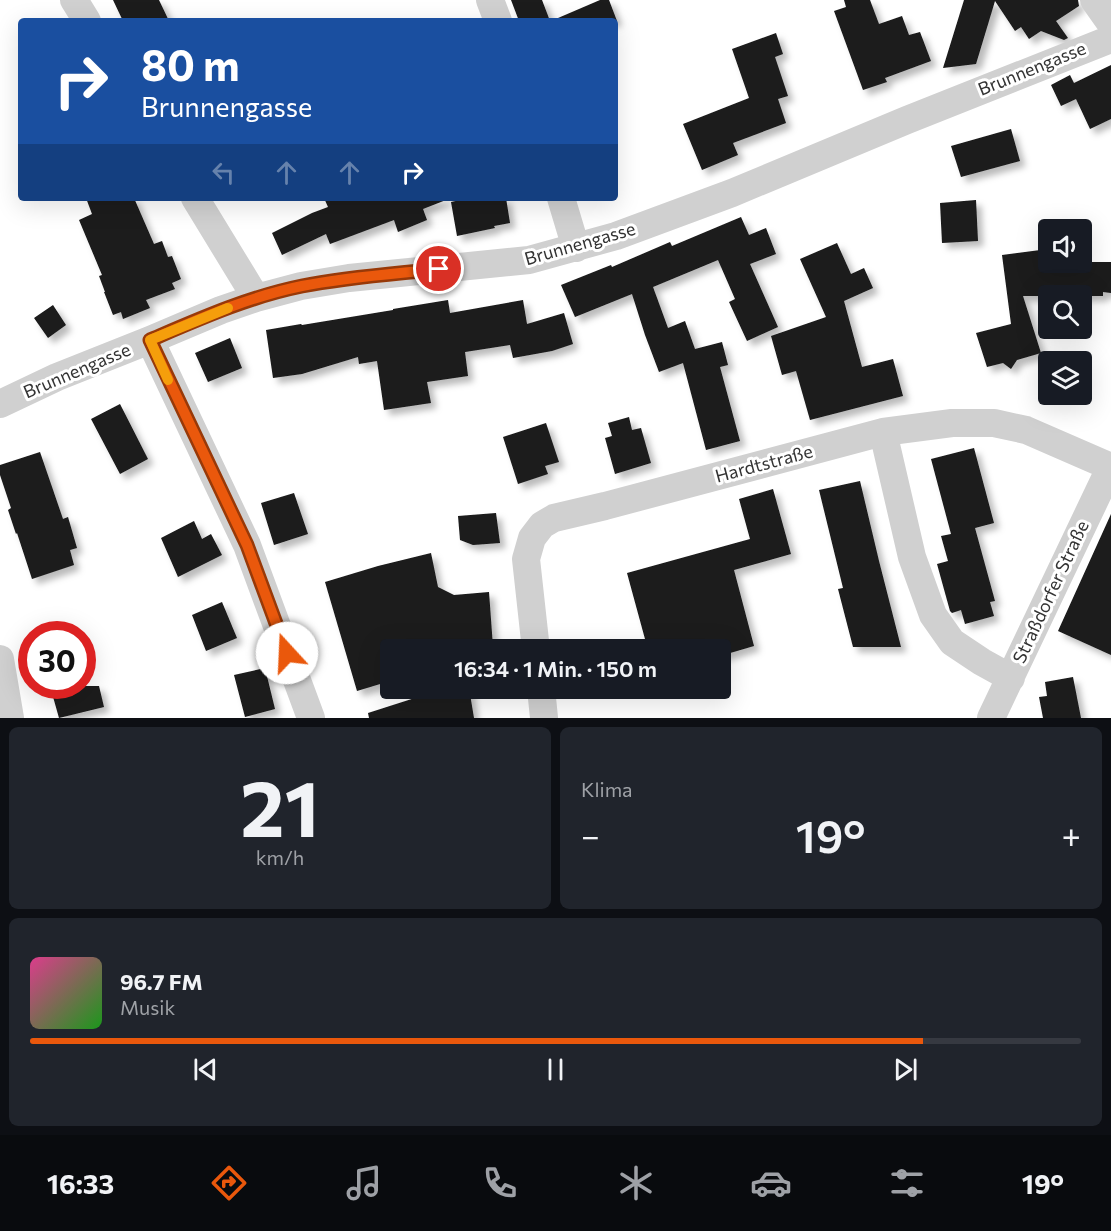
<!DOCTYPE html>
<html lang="de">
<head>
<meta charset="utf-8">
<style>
  :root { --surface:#171b24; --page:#20242c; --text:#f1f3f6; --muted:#9ea1a6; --line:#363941; --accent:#ea580c }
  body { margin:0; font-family:Commissioner,sans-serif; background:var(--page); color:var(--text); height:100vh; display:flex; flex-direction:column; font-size:22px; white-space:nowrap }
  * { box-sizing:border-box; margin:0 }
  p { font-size:20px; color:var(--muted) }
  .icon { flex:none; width:33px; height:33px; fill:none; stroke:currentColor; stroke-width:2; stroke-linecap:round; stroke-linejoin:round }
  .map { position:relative; height:718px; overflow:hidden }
  .side { display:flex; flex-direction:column; gap:9px; padding:9px; background:#0d0f14; flex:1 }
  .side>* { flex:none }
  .banner { position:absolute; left:18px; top:18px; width:600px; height:183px; border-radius:6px; box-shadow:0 6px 24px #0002; background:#1a4fa0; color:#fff; overflow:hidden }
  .tools { position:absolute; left:1038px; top:219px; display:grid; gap:12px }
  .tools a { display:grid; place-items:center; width:54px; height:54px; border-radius:6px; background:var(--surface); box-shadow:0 6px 24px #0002; font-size:30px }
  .speed { position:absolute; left:18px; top:621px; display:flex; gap:12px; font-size:30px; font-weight:700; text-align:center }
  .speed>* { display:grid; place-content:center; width:78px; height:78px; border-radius:50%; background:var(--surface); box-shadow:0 6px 24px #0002; line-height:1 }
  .speed .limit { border:9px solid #d22; background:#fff; color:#111 }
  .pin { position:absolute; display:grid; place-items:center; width:51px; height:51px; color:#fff; margin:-26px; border:3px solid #fff; border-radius:50%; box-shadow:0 2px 6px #0007 }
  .me { position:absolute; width:66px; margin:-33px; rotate:340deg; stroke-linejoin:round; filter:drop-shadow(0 0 4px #0008) }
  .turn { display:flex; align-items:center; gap:21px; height:126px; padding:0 24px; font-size:27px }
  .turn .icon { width:78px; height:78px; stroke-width:2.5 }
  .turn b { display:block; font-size:42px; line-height:51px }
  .lanes { display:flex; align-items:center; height:57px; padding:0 24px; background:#0003; justify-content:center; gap:30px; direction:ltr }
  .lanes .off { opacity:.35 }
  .big { font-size:45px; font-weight:600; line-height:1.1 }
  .side .card { flex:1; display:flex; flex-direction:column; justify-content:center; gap:9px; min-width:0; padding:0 21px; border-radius:9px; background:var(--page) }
  .side .dial { align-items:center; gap:0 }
  .dial b { font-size:78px; line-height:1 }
  .song { display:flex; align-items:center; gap:18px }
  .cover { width:72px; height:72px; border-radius:9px; background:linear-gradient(135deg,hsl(330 70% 55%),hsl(120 70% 35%)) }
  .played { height:6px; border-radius:3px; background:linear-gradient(90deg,var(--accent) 85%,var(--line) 85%) }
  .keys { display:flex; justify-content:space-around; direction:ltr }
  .heat { display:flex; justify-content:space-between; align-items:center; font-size:33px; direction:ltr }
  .side .tiles { flex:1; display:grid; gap:9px; grid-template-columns:1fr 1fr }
  .card:last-child { grid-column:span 2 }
  .trip { position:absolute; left:380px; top:639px; width:351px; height:60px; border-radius:6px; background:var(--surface); box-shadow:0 6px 24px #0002; font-weight:600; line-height:60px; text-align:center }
  .dock { display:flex; height:96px; justify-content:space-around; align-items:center; background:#090b0e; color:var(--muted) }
  .dock .icon { width:42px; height:42px }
  .dock .on { color:var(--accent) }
  .dock b { font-size:27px; color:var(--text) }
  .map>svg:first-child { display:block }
  .building { fill:#1a1a1a; filter:url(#shadow) }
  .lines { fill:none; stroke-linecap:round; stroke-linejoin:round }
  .minor { stroke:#d0d0d0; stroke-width:28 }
  .route-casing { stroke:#983908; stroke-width:15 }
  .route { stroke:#ea580c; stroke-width:10 }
  .slow { stroke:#f59e0b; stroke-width:10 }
  .labels { text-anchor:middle; stroke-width:6; stroke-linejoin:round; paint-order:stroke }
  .street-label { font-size:18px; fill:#333; stroke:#fff }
</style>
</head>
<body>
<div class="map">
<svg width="1111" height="718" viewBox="0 0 1111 718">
  <defs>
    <filter id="shadow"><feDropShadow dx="5.5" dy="5.5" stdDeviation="3" flood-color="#0004"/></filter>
  </defs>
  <rect width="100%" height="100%" fill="#fff"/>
  <path class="building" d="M 113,0 L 159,0 L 169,21 L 123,21 Z
    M 511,0 L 542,0 L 550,21 L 519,21 Z
    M 600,0 L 609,0 L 617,21 L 551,21 Z
    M 844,0 L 870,0 L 879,24 L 902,16 L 909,35 L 920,32 L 931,61 L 885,78 L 887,82 L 863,90 L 834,11 L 846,7 Z
    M 964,0 L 1078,0 L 1079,6 L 1056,21 L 1068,38 L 1064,40 L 1041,31 L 1029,39 L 1021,27 L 1015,31 L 995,1 L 976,64 L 943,68 Z
    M 776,33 L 783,54 L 775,57 L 788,96 L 778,99 L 786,123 L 733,143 L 738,155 L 702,170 L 683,124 L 749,98 L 732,49 Z
    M 1111,65 L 1111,119 L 1090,129 L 1076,99 L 1061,106 L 1051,85 L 1070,75 L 1074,83 Z
    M 1011,129 L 1020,161 L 961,177 L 951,146 Z
    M 86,198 L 134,198 L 154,244 L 162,241 L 168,257 L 172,256 L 181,279 L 172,283 L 175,289 L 146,300 L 150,308 L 123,319 L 121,312 L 113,315 L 104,292 L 105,292 L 99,276 L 102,275 L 79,220 L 92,214 Z
    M 324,198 L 446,198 L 446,200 L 423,209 L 427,220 L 398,232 L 394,220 L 330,244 L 326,234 L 282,255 L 272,233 L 312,213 L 328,207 Z
    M 469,198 L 506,198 L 510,223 L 494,226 L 495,228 L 457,236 L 451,202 Z
    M 976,200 L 978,241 L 942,243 L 940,203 Z
    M 741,217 L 749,235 L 766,228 L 776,254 L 750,264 L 778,327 L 747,341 L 729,302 L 735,299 L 718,260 L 653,287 L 668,328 L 685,321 L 695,349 L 722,342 L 728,365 L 720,367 L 740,441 L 706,450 L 683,363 L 659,372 L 645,335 L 632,294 L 575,317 L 561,285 L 611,265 L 612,267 L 670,242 L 672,246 Z
    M 837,243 L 851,274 L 864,268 L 873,288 L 844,301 L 862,367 L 893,359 L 903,396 L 810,420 L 796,371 L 782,375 L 771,336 L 826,317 L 800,259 Z
    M 1048,249 L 1048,262 L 1111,262 L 1111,293 L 1103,292 L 1103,296 L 1023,296 L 1041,353 L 1017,360 L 1011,369 L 1003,363 L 987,367 L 976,333 L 1011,324 L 1002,255 Z
    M 448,300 L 450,313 L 523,300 L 527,324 L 564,313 L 573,344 L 552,351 L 513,358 L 510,345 L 465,352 L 468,376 L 427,382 L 431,403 L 384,410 L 377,361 L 359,364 L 358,357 L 302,374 L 273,378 L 266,330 L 301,324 L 302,325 L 393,310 L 393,309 Z
    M 53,305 L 66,325 L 48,338 L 34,318 Z
    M 230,338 L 242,368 L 208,382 L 195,353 Z
    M 120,404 L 148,459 L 120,474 L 91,419 Z
    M 629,417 L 632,430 L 641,428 L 651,463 L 615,474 L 605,438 L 612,436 L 608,423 Z
    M 546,423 L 559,462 L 545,466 L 548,474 L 518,484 L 503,437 Z
    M 974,448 L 994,523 L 975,528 L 995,601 L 990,602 L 994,616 L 965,624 L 961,610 L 952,613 L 950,611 L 937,564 L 948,561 L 941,536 L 951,534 L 931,459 Z
    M 40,452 L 63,519 L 68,517 L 77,548 L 70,550 L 74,565 L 32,579 L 17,533 L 16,534 L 8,510 L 11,508 L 0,475 L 0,465 Z
    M 860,481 L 879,561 L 901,647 L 853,647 L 838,589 L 843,588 L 819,490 Z
    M 773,489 L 791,554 L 734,570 L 754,646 L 720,656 L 720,650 L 648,650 L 627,573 L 750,539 L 739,499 Z
    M 294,493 L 308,534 L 274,545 L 261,503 Z
    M 496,513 L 500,543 L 473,545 L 460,540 L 458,516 Z
    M 1111,514 L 1111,655 L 1058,631 Z
    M 194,521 L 202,539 L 211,534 L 222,555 L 178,577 L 161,538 Z
    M 431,553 L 438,587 L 454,595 L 489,592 L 493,647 L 483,648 L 483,650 L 390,650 L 390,681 L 357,691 L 325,582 L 378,566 Z
    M 222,602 L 237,638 L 206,651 L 192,615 Z
    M 265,668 L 275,709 L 245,717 L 234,675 Z
    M 1073,677 L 1081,718 L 1043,718 L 1039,697 L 1047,696 L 1045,682 Z
    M 50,686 L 99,686 L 104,707 L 59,718 Z
    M 446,688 L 469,688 L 474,718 L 369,718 L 368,713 Z"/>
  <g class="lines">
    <path class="minor" d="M 74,0 L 87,21
      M 490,0 L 498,21
      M 1094,0 L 1111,24
      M 195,198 L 256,298
      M 561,198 L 576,248
      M 150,340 L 247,545 L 311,718
      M 0,404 L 57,377 L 150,340 L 221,310 L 256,298 L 301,286 L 349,278 L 529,260 L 616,236 L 732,193 L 907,120 L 1111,39
      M 883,432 L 912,557 L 933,615 L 952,642 L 982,662 L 1011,678
      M 536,650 L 526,559 L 532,538 L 542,525 L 554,518 L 605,506 L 883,432 L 952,423 L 994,423 L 1026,430 L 1111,467
      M 0,659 L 10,718
      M 541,688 L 544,718
      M 991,718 L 1111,466"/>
  </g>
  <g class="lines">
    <g class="route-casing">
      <path id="route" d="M 287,653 L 247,545 L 150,340 C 199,319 248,297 302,286 C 347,277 393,274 439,269"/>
    </g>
    <use href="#route" class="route"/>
    <path class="slow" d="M 168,380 L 150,340 L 228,308"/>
  </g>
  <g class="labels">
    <g class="street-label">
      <text transform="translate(1032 69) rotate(-22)" y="6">Brunnengasse</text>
      <text transform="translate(580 244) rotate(-16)" y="6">Brunnengasse</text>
      <text transform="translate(77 371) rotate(-23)" y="6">Brunnengasse</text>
      <text transform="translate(764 464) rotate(-15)" y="6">Hardtstraße</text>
      <text transform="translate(1051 592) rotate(-65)" y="6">Straßdorfer Straße</text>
    </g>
  </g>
</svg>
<div class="tools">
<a><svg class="icon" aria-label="sound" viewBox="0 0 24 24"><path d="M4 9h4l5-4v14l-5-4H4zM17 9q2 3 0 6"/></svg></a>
<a><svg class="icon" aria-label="search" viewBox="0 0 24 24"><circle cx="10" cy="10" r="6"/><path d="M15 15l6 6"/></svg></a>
<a><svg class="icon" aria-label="layers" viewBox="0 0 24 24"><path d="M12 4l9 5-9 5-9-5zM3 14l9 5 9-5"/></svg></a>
</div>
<div class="speed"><div class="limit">30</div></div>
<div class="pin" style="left:439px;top:269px;background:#d93025"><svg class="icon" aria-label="arrive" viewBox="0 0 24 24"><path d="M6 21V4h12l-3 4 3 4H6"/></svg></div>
<svg class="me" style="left:287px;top:653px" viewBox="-20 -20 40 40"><circle r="19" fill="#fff"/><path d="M0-13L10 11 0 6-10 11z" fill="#ea580c"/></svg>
<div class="trip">16:34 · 1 Min. · 150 m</div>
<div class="banner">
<div class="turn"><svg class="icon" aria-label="right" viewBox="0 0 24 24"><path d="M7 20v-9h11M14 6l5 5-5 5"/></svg><div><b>80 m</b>Brunnengasse</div></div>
<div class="lanes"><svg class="icon off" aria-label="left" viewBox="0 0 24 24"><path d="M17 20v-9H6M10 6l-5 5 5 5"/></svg><svg class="icon off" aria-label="ahead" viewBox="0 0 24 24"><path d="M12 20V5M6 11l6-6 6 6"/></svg><svg class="icon off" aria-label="ahead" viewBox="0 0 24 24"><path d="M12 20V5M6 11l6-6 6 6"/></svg><svg class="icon" aria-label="right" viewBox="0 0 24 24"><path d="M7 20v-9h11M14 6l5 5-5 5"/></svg></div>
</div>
</div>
<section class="side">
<div class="tiles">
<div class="card dial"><b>21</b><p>km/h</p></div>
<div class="card"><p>Klima</p>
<div class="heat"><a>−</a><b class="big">19°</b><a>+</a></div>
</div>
<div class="card">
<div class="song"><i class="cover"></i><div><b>96.7 FM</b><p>Musik</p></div></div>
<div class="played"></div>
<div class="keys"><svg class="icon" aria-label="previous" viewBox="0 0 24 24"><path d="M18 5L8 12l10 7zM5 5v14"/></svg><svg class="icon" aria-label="pause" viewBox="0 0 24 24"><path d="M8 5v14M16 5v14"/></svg><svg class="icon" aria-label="next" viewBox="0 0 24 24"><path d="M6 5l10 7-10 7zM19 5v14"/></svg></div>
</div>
</div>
</section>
<nav class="dock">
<b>16:33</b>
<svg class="icon on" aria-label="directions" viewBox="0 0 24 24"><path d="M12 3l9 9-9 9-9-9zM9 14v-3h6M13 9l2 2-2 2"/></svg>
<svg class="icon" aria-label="music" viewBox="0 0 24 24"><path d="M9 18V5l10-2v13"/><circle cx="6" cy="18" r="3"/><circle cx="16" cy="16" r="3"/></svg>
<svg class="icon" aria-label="phone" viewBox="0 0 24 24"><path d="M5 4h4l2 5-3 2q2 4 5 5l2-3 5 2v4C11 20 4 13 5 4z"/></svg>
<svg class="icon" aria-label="climate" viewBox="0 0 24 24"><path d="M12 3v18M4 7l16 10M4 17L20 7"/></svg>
<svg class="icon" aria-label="car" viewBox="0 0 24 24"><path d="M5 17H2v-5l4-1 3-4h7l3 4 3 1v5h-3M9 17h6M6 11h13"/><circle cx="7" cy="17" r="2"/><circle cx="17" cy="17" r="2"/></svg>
<svg class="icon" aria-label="filters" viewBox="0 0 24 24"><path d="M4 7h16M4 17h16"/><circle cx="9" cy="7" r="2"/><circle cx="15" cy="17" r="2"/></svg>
<b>19°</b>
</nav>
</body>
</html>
